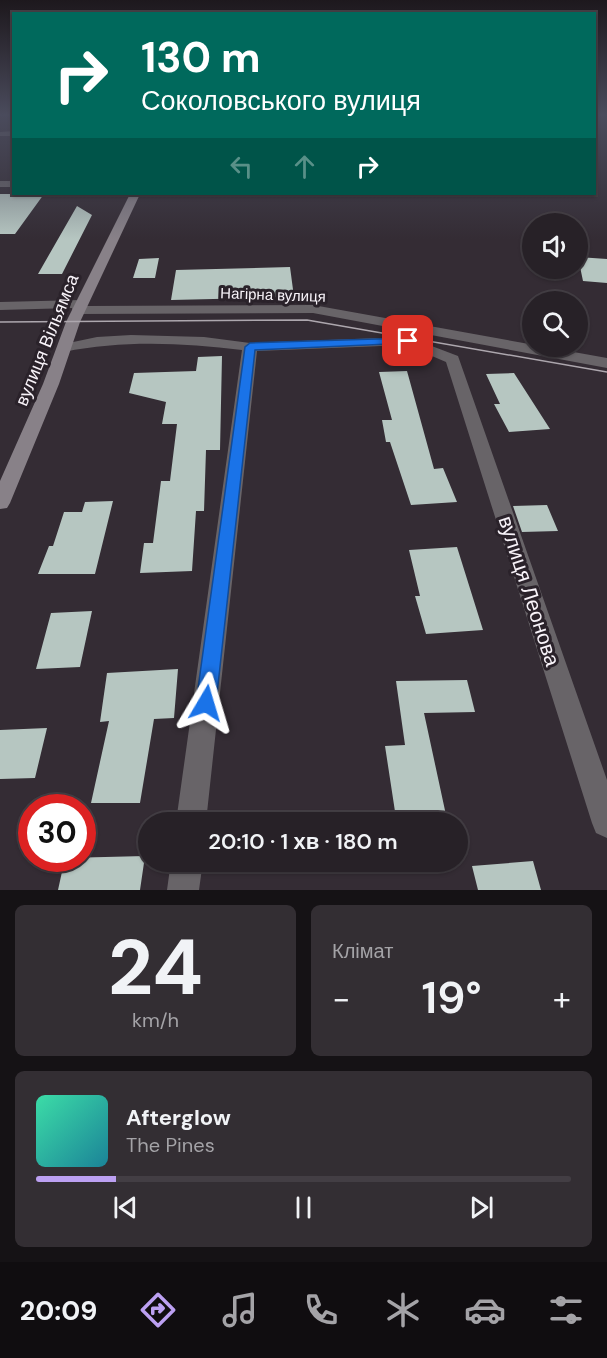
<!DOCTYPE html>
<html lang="uk">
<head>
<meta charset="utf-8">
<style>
  :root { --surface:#272127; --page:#332e33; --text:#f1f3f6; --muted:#a4a3a7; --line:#433e44; --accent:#bca0f2 }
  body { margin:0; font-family:"DM Sans",sans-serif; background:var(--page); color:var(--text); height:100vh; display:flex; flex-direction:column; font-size:22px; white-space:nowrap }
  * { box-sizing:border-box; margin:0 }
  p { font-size:20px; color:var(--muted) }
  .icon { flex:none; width:33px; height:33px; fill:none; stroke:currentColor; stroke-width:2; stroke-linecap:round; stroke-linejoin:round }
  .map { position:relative; height:890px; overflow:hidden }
  .side { display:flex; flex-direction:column; gap:15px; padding:15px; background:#151215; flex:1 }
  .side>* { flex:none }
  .top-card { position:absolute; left:12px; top:12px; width:584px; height:183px; border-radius:0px; box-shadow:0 2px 4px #0004,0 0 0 2px var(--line); background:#00695c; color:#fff; overflow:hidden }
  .tools { position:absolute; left:522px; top:213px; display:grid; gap:12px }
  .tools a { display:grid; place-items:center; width:66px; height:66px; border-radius:50%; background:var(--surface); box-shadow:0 2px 4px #0004,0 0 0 2px var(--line); font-size:30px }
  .speed { position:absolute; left:18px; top:794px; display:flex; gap:12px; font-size:30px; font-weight:700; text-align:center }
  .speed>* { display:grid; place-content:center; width:78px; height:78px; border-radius:50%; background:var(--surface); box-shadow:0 2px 4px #0004,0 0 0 2px var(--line); line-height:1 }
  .speed .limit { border:9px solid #d22; background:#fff; color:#111 }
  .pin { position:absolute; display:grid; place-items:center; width:51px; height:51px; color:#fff; margin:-26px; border-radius:12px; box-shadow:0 3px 9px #0006 }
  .me { position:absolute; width:66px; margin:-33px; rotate:7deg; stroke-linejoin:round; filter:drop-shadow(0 0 4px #0008) }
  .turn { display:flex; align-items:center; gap:21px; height:126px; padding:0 30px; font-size:27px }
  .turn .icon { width:78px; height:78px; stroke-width:2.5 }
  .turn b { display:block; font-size:42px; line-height:51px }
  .lanes { display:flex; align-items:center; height:57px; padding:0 30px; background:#0003; justify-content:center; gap:30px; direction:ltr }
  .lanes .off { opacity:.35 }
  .big { font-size:45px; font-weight:600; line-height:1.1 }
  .side .card { flex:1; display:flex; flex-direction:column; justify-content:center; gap:9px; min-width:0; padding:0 21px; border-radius:9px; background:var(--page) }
  .side .dial { align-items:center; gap:0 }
  .dial b { font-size:78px; line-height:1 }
  .song { display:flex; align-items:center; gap:18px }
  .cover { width:72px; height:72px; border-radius:9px; background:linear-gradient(135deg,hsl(160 70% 55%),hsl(190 70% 35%)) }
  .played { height:6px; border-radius:3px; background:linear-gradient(90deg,var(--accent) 15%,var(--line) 15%) }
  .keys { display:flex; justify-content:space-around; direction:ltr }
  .heat { display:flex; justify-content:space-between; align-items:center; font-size:33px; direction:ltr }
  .side .tiles { flex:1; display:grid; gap:15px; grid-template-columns:1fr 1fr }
  .card:last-child { grid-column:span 2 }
  .trip { position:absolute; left:138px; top:812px; width:330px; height:60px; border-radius:30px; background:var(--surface); box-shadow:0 2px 4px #0004,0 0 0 2px var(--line); font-weight:600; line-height:60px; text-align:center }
  .dock { display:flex; height:96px; justify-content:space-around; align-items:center; background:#100d10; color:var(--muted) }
  .dock .icon { width:42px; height:42px }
  .dock .on { color:var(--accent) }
  .dock b { font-size:27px; color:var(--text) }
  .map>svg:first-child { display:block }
  .building { fill:#b6c6c1 }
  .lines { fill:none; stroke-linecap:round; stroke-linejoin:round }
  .street { fill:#686468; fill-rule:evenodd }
  .secondary { fill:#888188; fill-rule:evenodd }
  .tram { stroke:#ada7ae; stroke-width:1.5 }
  .route { fill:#1a73e8; stroke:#114b97; stroke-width:1.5 }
  .labels { text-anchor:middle; stroke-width:6; stroke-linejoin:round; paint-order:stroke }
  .far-street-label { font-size:15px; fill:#f8f3f9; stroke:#2a222a }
  .street-label { font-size:18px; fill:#f8f3f9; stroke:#2a222a }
  .near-street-label { font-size:21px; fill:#f8f3f9; stroke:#2a222a }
</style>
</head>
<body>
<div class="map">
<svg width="607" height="890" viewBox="0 0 607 890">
  <rect width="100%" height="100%" fill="#342c34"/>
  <path class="building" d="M 0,194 L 44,194 L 15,234 L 0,234 Z
    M 77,206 L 92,215 L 62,274 L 38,274 Z
    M 578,257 L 607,259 L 607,283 L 583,281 Z
    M 159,258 L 155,278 L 133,278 L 139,259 Z
    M 290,267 L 294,297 L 171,300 L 176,270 Z
    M 222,356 L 220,450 L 206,450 L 204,511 L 196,511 L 192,571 L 140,573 L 144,543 L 153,543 L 161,481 L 170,481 L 177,424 L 162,424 L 166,402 L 129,393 L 134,373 L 196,371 L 198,357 Z
    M 407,371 L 434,469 L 443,468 L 457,502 L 411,505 L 390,442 L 386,442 L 382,420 L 392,420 L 379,372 Z
    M 514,373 L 550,429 L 509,432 L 494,404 L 500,404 L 486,374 Z
    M 113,501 L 95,574 L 38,574 L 49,546 L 53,546 L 64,512 L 82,512 L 85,502 Z
    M 547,505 L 558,531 L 522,532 L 513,506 Z
    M 457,547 L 483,630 L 426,634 L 415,596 L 420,596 L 409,550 Z
    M 92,611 L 80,667 L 36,669 L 51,613 Z
    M 178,669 L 174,718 L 154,719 L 140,803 L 91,803 L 109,721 L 100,722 L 107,673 Z
    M 467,680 L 475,712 L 424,713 L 446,815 L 396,818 L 385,746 L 405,745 L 396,681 Z
    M 47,728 L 35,778 L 0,779 L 0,730 Z
    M 145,856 L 140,890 L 58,890 L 65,858 Z
    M 533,861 L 541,890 L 478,890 L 472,866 Z"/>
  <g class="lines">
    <path class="street" d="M 14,131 L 14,136 L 0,136 L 0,132 Z
      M 0,181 L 14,181 L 14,187 L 0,187 Z
      M 81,300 L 86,301 L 87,306 L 313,305 L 607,358 L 607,368 L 313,313 L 78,314 L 73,313 L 72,308 L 0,310 L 0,302 Z
      M 131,335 L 204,337 L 250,343 L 408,337 L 458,356 L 607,780 L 607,838 L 596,833 L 592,823 L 446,362 L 406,345 L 257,351 L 206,822 L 176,822 L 242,350 C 183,343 123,340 64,352 L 57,348 L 59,345 L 97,337 Z
      M 171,861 L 203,861 L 199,890 L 167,890 Z"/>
    <path class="secondary" d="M 130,194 L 140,194 L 80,322 L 59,384 L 10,503 L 7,508 L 0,509 L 0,481 L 43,384 L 66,322 Z"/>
    <path class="tram" d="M 0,322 L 307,320 L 607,372"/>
  </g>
  <linearGradient id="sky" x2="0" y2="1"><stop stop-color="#1d181d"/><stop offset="0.48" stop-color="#4a4b5c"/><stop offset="1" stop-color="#4a4b5c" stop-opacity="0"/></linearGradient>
  <rect width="607" height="239" fill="url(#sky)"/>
  <path class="route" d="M 408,338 L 414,341 L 412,343 L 255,350 L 216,703 L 213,709 L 206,712 L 199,709 L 196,703 L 245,347 L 250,343 Z"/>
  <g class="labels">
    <g class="far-street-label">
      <text transform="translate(273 295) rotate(2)" y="5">Нагірна вулиця</text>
    </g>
    <g class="street-label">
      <text transform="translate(47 340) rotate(-68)" y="6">вулиця Вільямса</text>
    </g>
    <g class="near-street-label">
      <text transform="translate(529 591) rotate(72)" y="7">вулиця Леонова</text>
    </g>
  </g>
</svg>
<div class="tools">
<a><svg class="icon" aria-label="sound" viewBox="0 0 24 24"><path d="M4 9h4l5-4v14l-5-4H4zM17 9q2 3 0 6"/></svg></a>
<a><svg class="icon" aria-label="search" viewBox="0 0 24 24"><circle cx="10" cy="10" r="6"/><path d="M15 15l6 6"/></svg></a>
</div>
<div class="speed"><div class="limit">30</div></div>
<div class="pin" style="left:408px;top:341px;background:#d93025"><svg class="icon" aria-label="arrive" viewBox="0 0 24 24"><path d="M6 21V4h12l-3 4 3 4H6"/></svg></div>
<svg class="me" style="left:206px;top:703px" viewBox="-20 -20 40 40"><path d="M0-17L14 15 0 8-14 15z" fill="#1a73e8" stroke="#fff" stroke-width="4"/></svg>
<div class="trip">20:10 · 1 хв · 180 m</div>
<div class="top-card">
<div class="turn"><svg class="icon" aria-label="right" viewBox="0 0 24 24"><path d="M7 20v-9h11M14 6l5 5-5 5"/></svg><div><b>130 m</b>Соколовського вулиця</div></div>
<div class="lanes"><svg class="icon off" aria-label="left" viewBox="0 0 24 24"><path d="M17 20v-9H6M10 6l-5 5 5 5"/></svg><svg class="icon off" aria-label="ahead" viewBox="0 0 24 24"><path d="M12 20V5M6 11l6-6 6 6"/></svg><svg class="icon" aria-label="right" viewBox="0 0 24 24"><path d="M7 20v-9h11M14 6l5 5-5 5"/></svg></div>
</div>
</div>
<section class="side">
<div class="tiles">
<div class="card dial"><b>24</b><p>km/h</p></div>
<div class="card"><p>Клімат</p>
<div class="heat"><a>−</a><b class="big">19°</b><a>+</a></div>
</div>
<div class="card">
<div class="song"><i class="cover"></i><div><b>Afterglow</b><p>The Pines</p></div></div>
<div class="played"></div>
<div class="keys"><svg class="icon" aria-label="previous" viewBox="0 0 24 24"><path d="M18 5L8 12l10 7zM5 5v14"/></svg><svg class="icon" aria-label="pause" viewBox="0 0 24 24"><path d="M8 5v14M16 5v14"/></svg><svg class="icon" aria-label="next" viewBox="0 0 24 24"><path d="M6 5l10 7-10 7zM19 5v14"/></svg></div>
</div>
</div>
</section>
<nav class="dock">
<b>20:09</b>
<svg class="icon on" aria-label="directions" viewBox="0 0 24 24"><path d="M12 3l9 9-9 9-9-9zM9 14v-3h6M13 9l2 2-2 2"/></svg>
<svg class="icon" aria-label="music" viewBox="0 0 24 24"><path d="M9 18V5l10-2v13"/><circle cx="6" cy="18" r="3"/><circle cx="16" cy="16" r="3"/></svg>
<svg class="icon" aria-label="phone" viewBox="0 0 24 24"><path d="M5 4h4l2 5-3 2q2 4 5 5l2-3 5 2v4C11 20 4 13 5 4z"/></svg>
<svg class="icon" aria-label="climate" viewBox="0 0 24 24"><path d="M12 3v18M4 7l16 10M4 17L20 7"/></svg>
<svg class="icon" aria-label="car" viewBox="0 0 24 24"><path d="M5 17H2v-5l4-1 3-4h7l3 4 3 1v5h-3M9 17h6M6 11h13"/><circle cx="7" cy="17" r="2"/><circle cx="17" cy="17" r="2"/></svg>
<svg class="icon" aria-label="filters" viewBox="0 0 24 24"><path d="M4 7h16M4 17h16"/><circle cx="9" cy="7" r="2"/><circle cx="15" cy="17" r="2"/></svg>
</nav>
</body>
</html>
